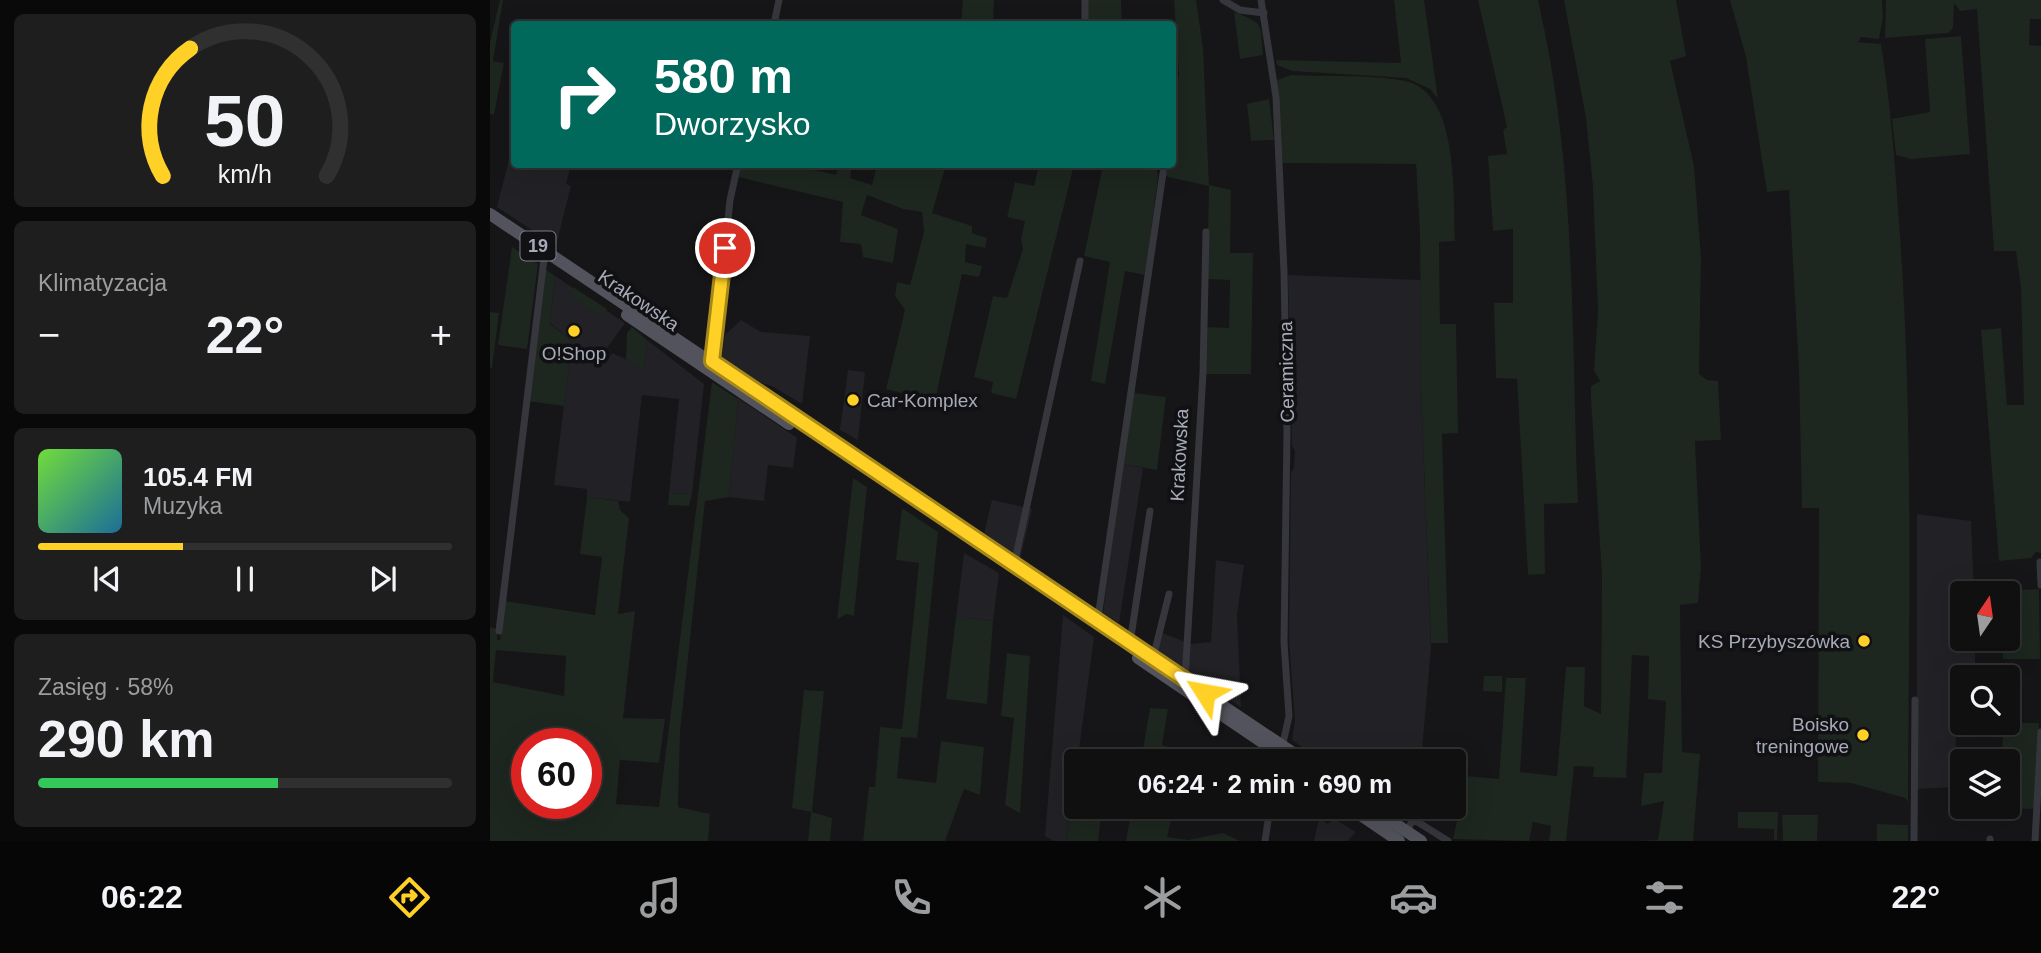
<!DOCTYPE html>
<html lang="pl">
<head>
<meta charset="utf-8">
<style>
  :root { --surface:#101011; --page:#1e1e1f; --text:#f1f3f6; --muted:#9c9d9f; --line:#303031; --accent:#ffd126 }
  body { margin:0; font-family:Helvetica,sans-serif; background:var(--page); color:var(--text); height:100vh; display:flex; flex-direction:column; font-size:26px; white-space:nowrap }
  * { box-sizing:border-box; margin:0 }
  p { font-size:23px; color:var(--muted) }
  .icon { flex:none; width:38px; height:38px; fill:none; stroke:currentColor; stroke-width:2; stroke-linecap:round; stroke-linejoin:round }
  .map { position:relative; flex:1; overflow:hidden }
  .drawer { display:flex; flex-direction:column; gap:14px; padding:14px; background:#090909; width:490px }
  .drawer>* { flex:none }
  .guide { position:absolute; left:21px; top:21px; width:665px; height:147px; border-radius:7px; box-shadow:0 7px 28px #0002,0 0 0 2px var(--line); background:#00695c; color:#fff; overflow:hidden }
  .needle { width:46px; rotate:13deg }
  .buttons { position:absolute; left:1460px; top:581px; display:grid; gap:14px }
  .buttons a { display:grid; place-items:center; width:70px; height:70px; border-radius:7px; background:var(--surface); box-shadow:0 7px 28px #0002,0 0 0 2px var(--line); font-size:35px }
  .speed { position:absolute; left:21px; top:728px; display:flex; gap:14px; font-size:35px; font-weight:700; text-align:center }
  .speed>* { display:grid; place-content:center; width:91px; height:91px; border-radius:50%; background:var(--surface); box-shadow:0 7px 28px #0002,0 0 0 2px var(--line); line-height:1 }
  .speed .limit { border:10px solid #d22; background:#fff; color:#111 }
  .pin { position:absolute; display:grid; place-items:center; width:60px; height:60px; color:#fff; margin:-30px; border:4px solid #fff; border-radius:50%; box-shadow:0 2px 7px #0007 }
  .me { position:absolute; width:77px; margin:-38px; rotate:304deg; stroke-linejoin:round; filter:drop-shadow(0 0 5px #0008) }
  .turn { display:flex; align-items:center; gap:24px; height:147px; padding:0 28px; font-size:32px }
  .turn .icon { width:91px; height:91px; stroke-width:2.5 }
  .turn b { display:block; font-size:49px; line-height:60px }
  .big { font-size:52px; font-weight:800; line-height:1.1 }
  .drawer .card { flex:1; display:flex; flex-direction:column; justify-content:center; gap:10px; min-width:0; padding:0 24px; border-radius:10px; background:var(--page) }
  .drawer .dial { align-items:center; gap:0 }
  .dial svg { height:182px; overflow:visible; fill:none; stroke:var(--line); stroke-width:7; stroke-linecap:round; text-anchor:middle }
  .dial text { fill:var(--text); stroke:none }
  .song { display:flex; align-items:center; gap:21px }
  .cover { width:84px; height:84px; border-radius:10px; background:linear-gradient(135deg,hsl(100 70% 55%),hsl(200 70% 35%)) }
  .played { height:7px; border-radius:4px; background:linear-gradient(90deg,var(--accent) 35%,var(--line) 35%) }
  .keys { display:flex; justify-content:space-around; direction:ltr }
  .heat { display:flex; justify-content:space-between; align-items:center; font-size:38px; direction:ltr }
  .charge { height:10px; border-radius:5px; background:linear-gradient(90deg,#34c759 58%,var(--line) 0) }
  .trip { position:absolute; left:574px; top:749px; width:402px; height:70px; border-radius:7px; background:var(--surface); box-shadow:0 7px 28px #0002,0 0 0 2px var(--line); font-weight:800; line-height:70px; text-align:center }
  .menu { display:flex; height:112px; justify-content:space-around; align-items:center; background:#060607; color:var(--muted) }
  .menu .icon { width:49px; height:49px }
  .menu .on { color:var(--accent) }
  .menu b { font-size:32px; color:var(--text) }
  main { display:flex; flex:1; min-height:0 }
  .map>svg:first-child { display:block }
  .built { fill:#222125 }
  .green { fill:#1d261f; fill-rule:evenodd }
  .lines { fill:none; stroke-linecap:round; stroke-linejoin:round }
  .minor { stroke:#36363d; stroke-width:7 }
  .primary { stroke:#52535c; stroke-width:12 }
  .route-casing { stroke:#a68819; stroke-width:18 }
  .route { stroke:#ffd126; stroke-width:12 }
  .poi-dot { fill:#ffd126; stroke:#111012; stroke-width:2.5 }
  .labels { text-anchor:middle; stroke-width:7; stroke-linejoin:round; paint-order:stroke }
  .shield { fill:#111012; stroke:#797c87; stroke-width:2 }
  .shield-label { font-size:18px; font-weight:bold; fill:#a6aab9 }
  .street-label { font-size:19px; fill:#a6aab9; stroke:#111012 }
  .poi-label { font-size:19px; fill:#a6aab9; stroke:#111012; text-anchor:end }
</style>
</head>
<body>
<main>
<section class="drawer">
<div class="card dial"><svg viewBox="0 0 100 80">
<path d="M14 69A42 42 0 1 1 86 69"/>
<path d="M14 69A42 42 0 0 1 26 13" stroke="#ffd126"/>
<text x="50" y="56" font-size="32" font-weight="700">50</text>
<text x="50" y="72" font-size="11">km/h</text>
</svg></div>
<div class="card"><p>Klimatyzacja</p>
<div class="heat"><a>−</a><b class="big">22°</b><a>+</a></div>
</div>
<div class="card">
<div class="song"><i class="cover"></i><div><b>105.4 FM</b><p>Muzyka</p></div></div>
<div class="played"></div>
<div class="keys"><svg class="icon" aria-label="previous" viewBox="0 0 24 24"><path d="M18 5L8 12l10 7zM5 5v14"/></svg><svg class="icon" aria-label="pause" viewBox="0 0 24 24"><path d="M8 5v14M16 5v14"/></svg><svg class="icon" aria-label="next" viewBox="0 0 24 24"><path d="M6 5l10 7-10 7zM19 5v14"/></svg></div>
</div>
<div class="card"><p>Zasięg · 58%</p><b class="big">290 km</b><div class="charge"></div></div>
</section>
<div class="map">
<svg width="1551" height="841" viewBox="0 0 1551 841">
  <rect width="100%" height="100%" fill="#161517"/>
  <path class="built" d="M 22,148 L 24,164 L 81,165 L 76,184 L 81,186 L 66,246 L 7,207 Z
    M 798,275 L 931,280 L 931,390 L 941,648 L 931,761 L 869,761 L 858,755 L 854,761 L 832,761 L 802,740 L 805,720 L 799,640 L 801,473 L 804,468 L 805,451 L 802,445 Z
    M 65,276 L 135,323 L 109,359 L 115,364 L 122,353 L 154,367 L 157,340 L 214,384 L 202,494 L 179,493 L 189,399 L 152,395 L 140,502 L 97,497 L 97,489 L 64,485 L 82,341 L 60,323 Z
    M 251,320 L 271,332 L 320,336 L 312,404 L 282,386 L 261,380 L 231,361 L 235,335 Z
    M 358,370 L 375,372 L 368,440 L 350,430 Z
    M 248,398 L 307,438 L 303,468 L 278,465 L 274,501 L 239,497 Z
    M 633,464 L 653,468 L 629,623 L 613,613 Z
    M 502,500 L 542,509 L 530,559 L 494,534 Z
    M 1427,514 L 1481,521 L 1484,593 L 1472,593 L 1472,639 L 1485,639 L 1485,677 L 1472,677 L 1472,723 L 1485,723 L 1485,731 L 1466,731 L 1465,787 L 1427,789 Z
    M 474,553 L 509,573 L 503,621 L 466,617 Z
    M 726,560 L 754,565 L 747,615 L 751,707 L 667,653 L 672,633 L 701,644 L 721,642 Z
    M 573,615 L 604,637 L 577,841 L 564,841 L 555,836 Z
    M 829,819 L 838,824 L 842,820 L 848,821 L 866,832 L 857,841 L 824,841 Z"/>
  <path class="green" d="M 10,0 L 13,0 L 3,61 L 14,63 L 4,115 L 0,114 L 0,42 Z
    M 473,0 L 504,0 L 503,24 L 471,24 Z
    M 598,0 L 631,0 L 632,24 L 598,24 Z
    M 684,0 L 706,0 L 713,48 L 719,185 L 741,190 L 740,253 L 763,253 L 761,374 L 714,374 L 716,327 L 739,328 L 740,280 L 717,279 L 719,186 L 674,176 L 674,165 L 682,164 L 685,76 L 689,77 Z
    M 904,0 L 934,0 L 948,99 L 940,89 L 916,78 L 802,71 L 787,65 L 786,60 L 911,63 Z
    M 988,0 L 1048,0 C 1087,168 1081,332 1088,503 L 1054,504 L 1055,574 L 1038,575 L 1027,379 L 1006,378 L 1004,303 L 1023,303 L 1023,229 L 1003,231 L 998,156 L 1017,154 L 1013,130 L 1017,127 Z
    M 1074,0 L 1186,0 L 1196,56 L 1180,61 L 1204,166 L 1211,257 L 1209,374 L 1217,380 L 1228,381 L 1231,440 L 1205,441 L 1211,567 L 1208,603 L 1190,605 L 1192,752 L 1210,754 L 1203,841 L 1146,841 L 1168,840 L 1174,801 L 1151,806 L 1154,773 L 1172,773 L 1176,701 L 1158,699 L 1159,656 L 1142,655 L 1136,778 L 1103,777 L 1104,767 L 1084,766 L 1076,841 L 1059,841 L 1061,826 L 1043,822 L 1039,841 L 963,839 L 977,776 L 1009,779 L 1016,678 L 1036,678 L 1030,772 L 1067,776 L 1076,667 L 1095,667 L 1094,706 L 1111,714 L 1112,577 L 1101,399 L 1101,386 L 1110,381 L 1104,370 L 1108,312 L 1103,187 L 1096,118 Z
    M 1240,0 L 1392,0 L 1393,17 L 1389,39 L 1371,37 L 1368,42 L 1391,44 C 1402,112 1406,181 1411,250 C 1423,434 1419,618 1418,802 L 1415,798 L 1361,783 L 1328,782 L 1329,508 L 1312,508 L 1309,370 L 1299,190 L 1277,192 L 1256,57 Z
    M 1396,0 L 1551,0 L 1551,19 L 1540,19 L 1539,45 L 1551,46 L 1551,553 L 1546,552 L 1541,558 L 1509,561 L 1491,330 L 1511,328 L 1517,405 L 1534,405 L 1531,288 L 1526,251 L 1504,251 L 1487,9 L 1470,11 L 1464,3 L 1463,28 L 1458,33 L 1395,38 Z
    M 744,12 C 775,24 770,22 773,55 L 750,59 Z
    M 1471,36 L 1480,154 L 1421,159 L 1406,155 L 1402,119 L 1440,112 L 1435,39 Z
    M 801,75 C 837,77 881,74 915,81 C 970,92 963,198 965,241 L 949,242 L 950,324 L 966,324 L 968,433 L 952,434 L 958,643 L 941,643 L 931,390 L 930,233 L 926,164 L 792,163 L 787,80 Z
    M 779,99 L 784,140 L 761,141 L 757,104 Z
    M 251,165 L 303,165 L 346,175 L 349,165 L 362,165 L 360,178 L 382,185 L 387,165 L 456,165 L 442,213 L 482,226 L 482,233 L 497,238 L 495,248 L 476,244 L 475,262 L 492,266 L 489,277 L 472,274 L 445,401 L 396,389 L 415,310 L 405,296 L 407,282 L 420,285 L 434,232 L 432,212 L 413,209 L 377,195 L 371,215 L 408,229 L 403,263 L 373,257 L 371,244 L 350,242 L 353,202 L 248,177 Z
    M 549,165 L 584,165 L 526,399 L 501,393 L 503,382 L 484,377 L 503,296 L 517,298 L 533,249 L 531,239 L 535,221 L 517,217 L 525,182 L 544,186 Z
    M 613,165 L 667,170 L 668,178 L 655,275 L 635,271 L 615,384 L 601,381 L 620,262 L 594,256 Z
    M 22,247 L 48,264 L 37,349 L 8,345 Z
    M 54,268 L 65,276 L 60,324 L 82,341 L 74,406 L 37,401 Z
    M 83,287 L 117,309 L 116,311 L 107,313 L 86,300 L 81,293 Z
    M 0,312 L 9,313 L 2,368 L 0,368 Z
    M 142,327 L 157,340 L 154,368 L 136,359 L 137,333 Z
    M 222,382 L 248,399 L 239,497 L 215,501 L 190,732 L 188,807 L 220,814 L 218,841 L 0,841 L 0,627 L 7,629 L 7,640 L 10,640 L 15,601 L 105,615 L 112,557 L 90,554 L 97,497 L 128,501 L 130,510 L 139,518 L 128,614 L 145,611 L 133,718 L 175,719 L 169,763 L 130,760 L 126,804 L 169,807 ZM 6,650 L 76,656 L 74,696 L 3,682 ZM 37,744 L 96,744 L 96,803 L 37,803 Z
    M 644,393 L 676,397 L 667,470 L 633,464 Z
    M 363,478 L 377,487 L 364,616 L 357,614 L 347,619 Z
    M 179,493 L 202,494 L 199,506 L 178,505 Z
    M 412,508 L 448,532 L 429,723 L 427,738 L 411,737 L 407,778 L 446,783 L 451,741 L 494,747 L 490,795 L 474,789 L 455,841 L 373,841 L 379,787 L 385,787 L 390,727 L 412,729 L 429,563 L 406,560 Z
    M 1549,589 L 1550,659 L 1513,659 L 1513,639 L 1517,639 L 1517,593 L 1511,591 Z
    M 466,617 L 503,621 L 497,704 L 456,699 Z
    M 517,653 L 540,656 L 530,813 L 515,805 L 524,718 L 511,716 Z
    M 994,676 L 1012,676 L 1012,692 L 993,691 Z
    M 314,690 L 334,691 L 322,812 L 342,818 L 340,841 L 318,841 L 321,812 L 302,808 Z
    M 660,708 L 678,709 L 672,745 L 698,752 L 696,761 L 651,761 Z
    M 1513,723 L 1549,723 L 1544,809 L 1510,808 L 1517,807 L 1517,761 L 1512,761 Z
    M 586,769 L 586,807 L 612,807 L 608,841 L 577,841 Z
    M 642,807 L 684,807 L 677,837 L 698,840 L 733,833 L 750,841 L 636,841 Z
    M 1248,812 L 1288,812 L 1287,840 L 1284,840 L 1284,829 L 1248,828 Z
    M 1292,815 L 1328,815 L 1327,841 L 1293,841 Z
    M 1387,824 L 1418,825 L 1418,841 L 1387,841 Z"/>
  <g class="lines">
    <path class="minor" d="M 595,0 L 595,24
      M 733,0 L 750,10 L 774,13
      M 771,0 L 786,97 L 794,272 L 797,432 L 794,642 L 799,716 L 789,761
      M 284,24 L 289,0
      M 219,365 L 225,345 L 240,200 L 248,164
      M 1550,562 L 1551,585
      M 524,565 L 590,261
      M 605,619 L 609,611 L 673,173
      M 9,631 L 54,259
      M 640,643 L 660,511
      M 663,658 L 679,594
      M 695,680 L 713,373 L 716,232
      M 917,831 L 923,819 L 958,841
      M 775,841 L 780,807
      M 1424,841 L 1425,700
      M 1500,841 L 1500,839
      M 1545,841 L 1551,732"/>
    <path class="primary" d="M 0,214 L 815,761
      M 137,315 L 299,424
      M 648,658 L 800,761
      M 859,807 L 909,841
      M 880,807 L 931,841"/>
  </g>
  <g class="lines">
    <g class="route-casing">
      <path id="route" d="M 235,248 L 222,361 L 715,693"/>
    </g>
    <use href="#route" class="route"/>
  </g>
  <g class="poi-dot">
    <circle cx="84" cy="331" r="7"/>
    <circle cx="363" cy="400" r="7"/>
    <circle cx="1374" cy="641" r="7"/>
    <circle cx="1373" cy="735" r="7"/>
  </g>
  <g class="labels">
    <rect class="shield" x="30.5" y="231.5" width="35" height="29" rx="5"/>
    <g class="shield-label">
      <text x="48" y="252">19</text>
    </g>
    <g class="street-label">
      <text transform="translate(149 300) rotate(34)" y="7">Krakowska</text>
      <text transform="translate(796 372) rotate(-91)" y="7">Ceramiczna</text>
      <text transform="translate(689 455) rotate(-87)" y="7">Krakowska</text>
    </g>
    <g class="poi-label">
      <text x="84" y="360" text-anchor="middle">O!Shop</text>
      <text x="377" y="407" text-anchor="start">Car-Komplex</text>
      <text x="1360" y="648">KS Przybyszówka</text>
      <text x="1359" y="731">Boisko<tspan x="1359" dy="22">treningowe</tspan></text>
    </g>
  </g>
</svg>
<div class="buttons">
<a><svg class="needle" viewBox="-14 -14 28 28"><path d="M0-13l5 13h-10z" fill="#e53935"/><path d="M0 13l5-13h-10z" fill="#9c9d9f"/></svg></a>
<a><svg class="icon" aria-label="search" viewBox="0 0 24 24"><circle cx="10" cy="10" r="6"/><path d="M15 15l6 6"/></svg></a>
<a><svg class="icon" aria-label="layers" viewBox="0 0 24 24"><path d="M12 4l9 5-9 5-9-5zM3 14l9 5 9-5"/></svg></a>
</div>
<div class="speed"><div class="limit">60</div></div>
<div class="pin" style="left:235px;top:248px;background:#d93025"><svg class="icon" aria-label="arrive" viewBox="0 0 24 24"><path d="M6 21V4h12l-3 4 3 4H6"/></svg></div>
<svg class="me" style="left:715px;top:693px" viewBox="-20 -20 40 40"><path d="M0-17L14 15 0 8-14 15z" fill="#ffd126" stroke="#fff" stroke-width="4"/></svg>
<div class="trip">06:24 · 2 min · 690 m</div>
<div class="guide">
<div class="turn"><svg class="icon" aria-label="right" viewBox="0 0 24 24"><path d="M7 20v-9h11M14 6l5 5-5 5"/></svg><div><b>580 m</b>Dworzysko</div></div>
</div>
</div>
</main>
<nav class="menu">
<b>06:22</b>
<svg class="icon on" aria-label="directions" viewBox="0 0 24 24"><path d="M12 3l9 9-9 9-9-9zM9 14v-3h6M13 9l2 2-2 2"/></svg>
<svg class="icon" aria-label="music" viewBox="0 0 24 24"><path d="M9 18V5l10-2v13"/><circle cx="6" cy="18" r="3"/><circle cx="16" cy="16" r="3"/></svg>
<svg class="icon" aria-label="phone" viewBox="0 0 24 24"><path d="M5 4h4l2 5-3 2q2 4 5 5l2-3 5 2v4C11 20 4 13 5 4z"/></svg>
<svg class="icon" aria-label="climate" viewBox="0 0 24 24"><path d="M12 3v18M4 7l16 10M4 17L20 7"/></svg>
<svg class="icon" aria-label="car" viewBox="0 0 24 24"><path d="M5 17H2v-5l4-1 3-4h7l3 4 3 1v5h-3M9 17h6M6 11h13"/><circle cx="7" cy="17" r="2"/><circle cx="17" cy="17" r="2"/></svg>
<svg class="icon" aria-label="filters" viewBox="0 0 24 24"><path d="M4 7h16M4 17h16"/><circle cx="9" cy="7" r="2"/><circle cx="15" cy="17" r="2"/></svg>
<b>22°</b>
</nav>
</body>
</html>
